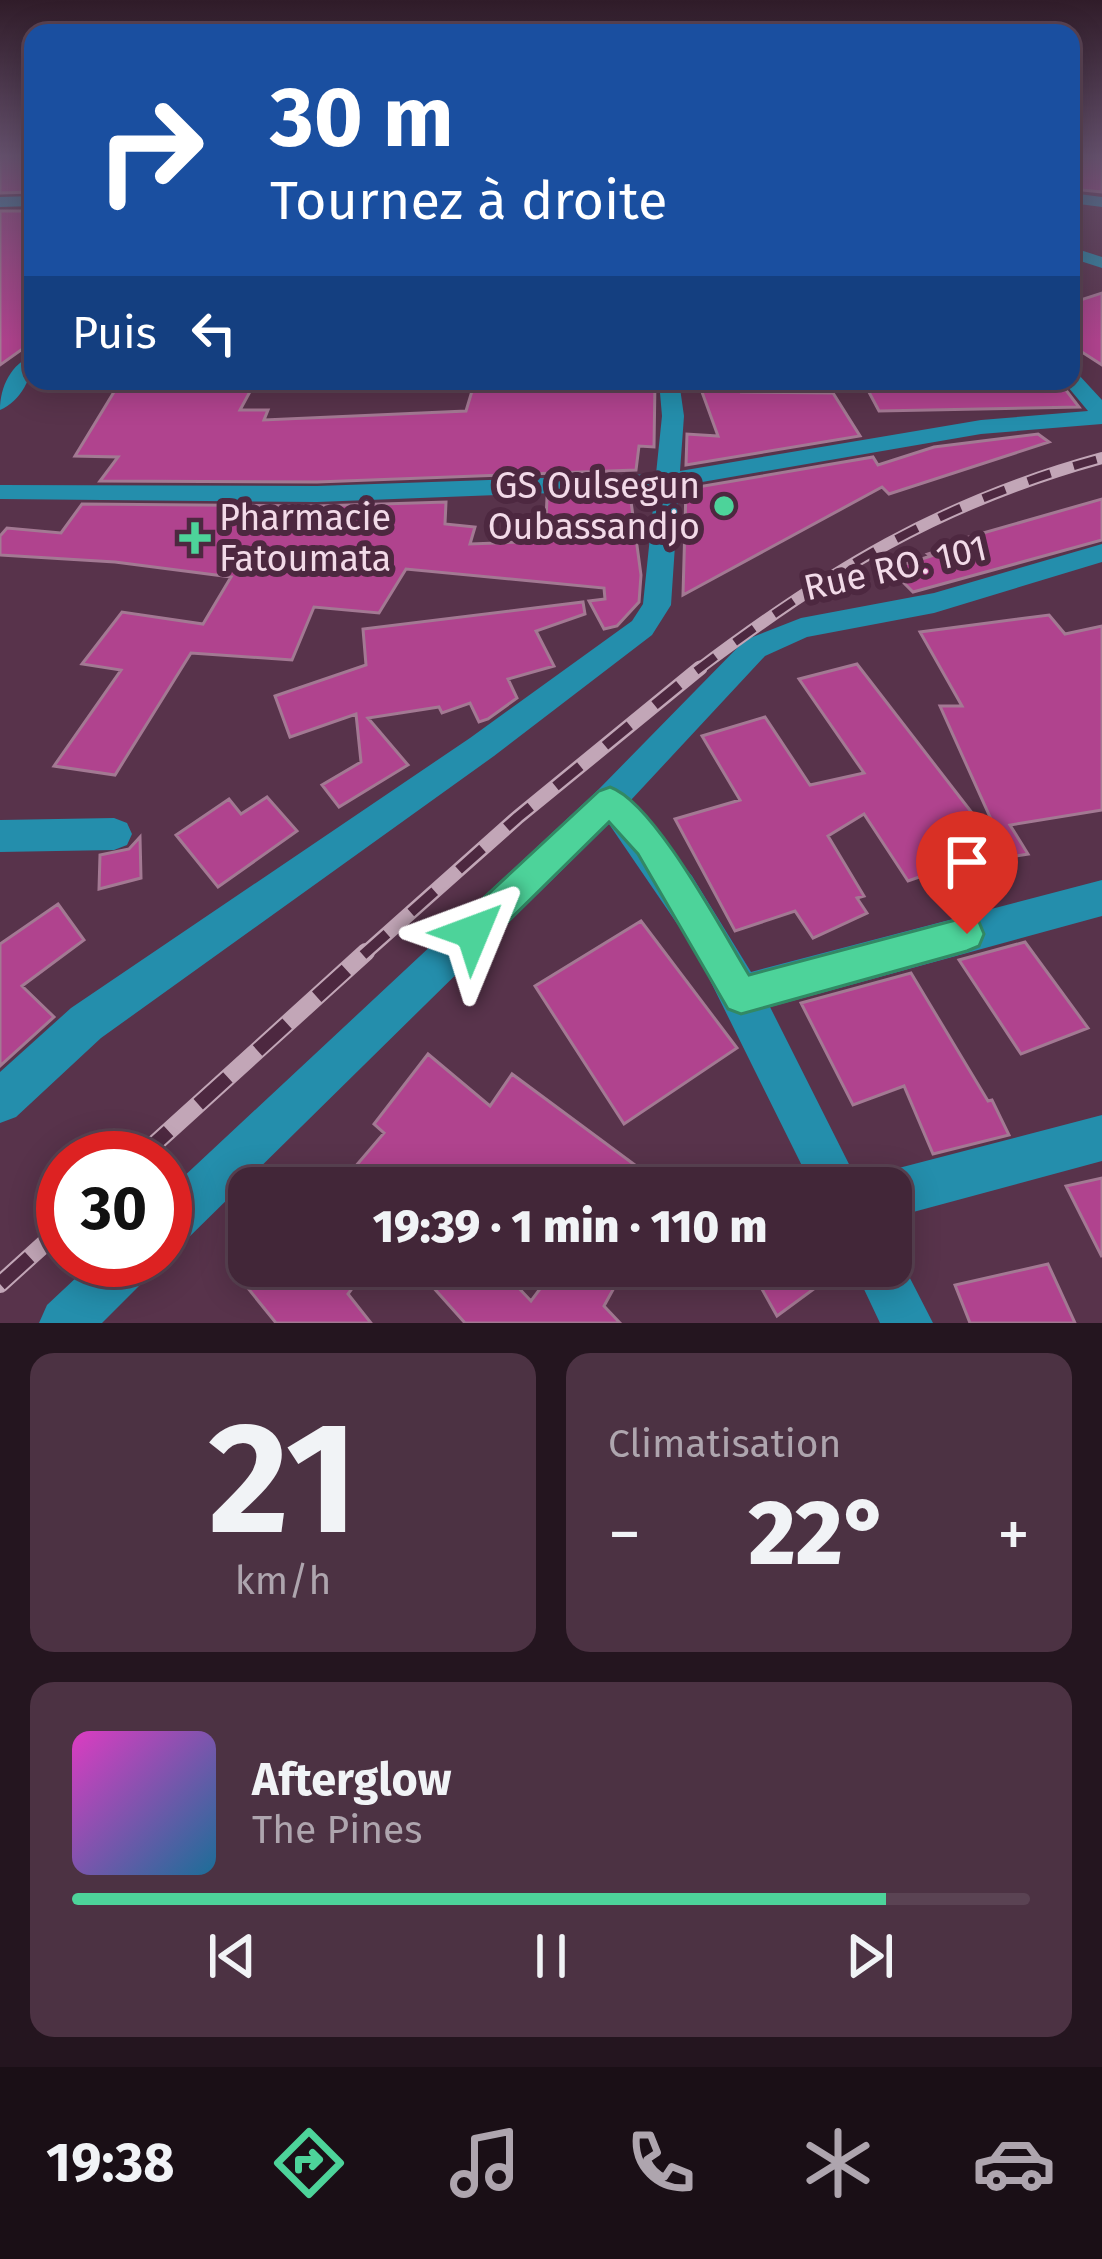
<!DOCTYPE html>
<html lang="fr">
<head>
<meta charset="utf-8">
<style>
  :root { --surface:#422638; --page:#4c3243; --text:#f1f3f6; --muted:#aea5ae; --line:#5a4353; --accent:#4dd39a }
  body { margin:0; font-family:"Fira Sans",sans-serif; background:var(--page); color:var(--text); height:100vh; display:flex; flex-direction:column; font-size:45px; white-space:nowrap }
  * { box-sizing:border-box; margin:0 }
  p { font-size:39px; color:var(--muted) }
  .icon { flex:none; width:66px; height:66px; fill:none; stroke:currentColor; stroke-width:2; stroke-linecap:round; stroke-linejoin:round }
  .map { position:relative; height:1323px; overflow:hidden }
  .side { display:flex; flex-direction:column; gap:30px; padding:30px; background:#24151f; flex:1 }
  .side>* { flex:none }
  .hud { position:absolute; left:24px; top:24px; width:1056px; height:366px; border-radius:24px; box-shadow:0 6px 30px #0003,0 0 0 3px var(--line); background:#1a4fa0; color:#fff; overflow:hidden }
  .speed { position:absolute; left:36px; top:1131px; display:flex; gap:24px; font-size:60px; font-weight:700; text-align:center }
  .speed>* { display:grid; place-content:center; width:156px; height:156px; border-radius:50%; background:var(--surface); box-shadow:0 6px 30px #0003,0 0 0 3px var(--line); line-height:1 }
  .speed .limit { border:18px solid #d22; background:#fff; color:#111 }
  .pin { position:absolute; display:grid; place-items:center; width:102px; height:102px; color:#fff; margin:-123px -51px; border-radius:50% 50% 50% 0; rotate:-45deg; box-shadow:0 0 12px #0007 }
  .pin .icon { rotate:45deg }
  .me { position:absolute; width:132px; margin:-66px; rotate:46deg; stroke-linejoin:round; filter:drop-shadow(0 0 9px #0008) }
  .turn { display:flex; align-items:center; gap:42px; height:252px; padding:0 48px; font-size:54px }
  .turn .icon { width:156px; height:156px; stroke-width:2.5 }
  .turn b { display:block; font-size:84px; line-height:102px }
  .then { display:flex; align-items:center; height:114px; padding:0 48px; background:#0003; gap:24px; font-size:45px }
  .big { font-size:90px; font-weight:800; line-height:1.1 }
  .side .card { flex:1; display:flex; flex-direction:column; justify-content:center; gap:18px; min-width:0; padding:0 42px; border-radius:24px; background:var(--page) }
  .side .dial { align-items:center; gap:0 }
  .dial b { font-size:156px; line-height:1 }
  .song { display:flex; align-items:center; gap:36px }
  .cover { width:144px; height:144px; border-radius:18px; background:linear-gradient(135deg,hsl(310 70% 55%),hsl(200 70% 35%)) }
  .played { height:12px; border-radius:6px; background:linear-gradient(90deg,var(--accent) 85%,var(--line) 85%) }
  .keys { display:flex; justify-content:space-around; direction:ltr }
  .heat { display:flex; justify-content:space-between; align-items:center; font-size:66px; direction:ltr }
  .side .tiles { flex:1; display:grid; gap:30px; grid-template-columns:1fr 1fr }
  .card:last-child { grid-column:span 2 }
  .trip { position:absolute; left:228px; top:1167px; width:684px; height:120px; border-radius:24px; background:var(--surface); box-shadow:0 6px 30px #0003,0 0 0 3px var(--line); font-weight:800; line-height:120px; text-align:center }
  .tab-bar { display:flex; height:192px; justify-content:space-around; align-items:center; background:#1a0f16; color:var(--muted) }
  .tab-bar .icon { width:84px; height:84px }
  .tab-bar .selected { color:var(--accent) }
  .tab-bar b { font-size:54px; color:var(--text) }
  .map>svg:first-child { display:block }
  .building { fill:#b0438e; stroke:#a37993; stroke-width:3 }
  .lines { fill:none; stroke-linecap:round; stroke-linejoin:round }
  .minor { fill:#248eac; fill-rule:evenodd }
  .rail-far2-casing { stroke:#c2a6b7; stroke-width:12 }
  .rail-far1-casing { stroke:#c2a6b7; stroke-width:15 }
  .rail-casing { stroke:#c2a6b7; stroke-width:18 }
  .rail-far2 { stroke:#4d2840; stroke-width:8; stroke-dasharray:24; stroke-linecap:butt }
  .rail-far1 { stroke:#4d2840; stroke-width:10; stroke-dasharray:32; stroke-linecap:butt }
  .rail { stroke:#4d2840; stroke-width:14; stroke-dasharray:40; stroke-linecap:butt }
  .route { fill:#4dd39a; stroke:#328964; stroke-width:3 }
  .poi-dot { fill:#4dd39a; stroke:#4d2840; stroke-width:4.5 }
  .labels { text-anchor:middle; stroke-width:12; stroke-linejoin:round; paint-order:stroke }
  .poi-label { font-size:36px; fill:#f2dae8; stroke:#4d2840; text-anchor:end }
  .street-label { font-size:36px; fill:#f2dae8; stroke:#4d2840 }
</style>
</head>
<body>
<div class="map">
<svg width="1102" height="1323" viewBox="0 0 1102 1323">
  <rect width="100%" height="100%" fill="#58334b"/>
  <path class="building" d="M 0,155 L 33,155 L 33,192 L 0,193 Z
    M 1071,158 L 1102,158 L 1102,192 L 1071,189 Z
    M 0,211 L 33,211 L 33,351 L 21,350 L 0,365 Z
    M 1102,293 L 1102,365 L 1071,345 L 1071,303 Z
    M 475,381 L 655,381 L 654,447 L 639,446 L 636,470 L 317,482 L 100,481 L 118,457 L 75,456 L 117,387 L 252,388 L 240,410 L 268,410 L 264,420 L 466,411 Z
    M 698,381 L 736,381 L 741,392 L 833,393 L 860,436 L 686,465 L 687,434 L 718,436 Z
    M 863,381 L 1059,381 L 1079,407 L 879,411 Z
    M 1038,434 L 1049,442 L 889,494 L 882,487 L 683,595 L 686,489 L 873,457 L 878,465 L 934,447 Z
    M 630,494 L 641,575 L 639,602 L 617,626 L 604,629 L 589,601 L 605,599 L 604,588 L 406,569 L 379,613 L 314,607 L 292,660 L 191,653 L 115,775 L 54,766 L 121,670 L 82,664 L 122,612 L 203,624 L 231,577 L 115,562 L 0,555 L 0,536 L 7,528 L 61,533 L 82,504 L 317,506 L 446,502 L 445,524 L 475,527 L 470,544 L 545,541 L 547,498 Z
    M 1102,499 L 1102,540 L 913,592 L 890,569 L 931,556 L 928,554 L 965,542 L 962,539 Z
    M 583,602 L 585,614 L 536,631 L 554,666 L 508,679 L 517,698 L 488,719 L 479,722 L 470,703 L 442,713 L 439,707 L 368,718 L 408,765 L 339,807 L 322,785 L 361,762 L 356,714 L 290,737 L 275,696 L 366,665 L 363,629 Z
    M 1049,615 L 1065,634 L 1102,626 L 1102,810 L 1010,825 L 1028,854 L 990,860 L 986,852 L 930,867 L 934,872 L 908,881 L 864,814 L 828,836 L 864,896 L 857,898 L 867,913 L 813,938 L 795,911 L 735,931 L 675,819 L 740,800 L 702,736 L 765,717 L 810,785 L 864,773 L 799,679 L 857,664 L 986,831 L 994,826 L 940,706 L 962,706 L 920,632 Z
    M 267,797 L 297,831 L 218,887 L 176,835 L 229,799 L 241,814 Z
    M 140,837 L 141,878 L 99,889 L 100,855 L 129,849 Z
    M 58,904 L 84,940 L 22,986 L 54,1017 L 0,1066 L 0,944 Z
    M 641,921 L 737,1048 L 624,1124 L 535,986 Z
    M 1025,942 L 1088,1028 L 1021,1054 L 959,960 Z
    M 911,973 L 988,1101 L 992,1100 L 1009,1135 L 933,1154 L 904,1086 L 853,1105 L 801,1003 Z
    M 428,1054 L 490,1106 L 512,1074 L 666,1188 L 337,1188 L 384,1133 L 374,1124 Z
    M 1102,1178 L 1102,1257 L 1066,1186 Z
    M 1048,1264 L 1075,1323 L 970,1323 L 955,1285 Z
    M 230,1266 L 341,1266 L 356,1283 L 348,1294 L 371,1323 L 276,1323 Z
    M 414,1266 L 498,1266 L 531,1301 L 557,1266 L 626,1266 L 604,1306 L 620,1323 L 465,1323 Z
    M 749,1266 L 845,1266 L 777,1316 Z"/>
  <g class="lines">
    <path class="minor" d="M 1071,193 L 1102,197 L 1102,207 L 1071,203 Z
      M 33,196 L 33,206 L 0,207 L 0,197 Z
      M 1071,247 L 1102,257 L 1102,268 L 1071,258 Z
      M 33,355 C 33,377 21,401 0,410 C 0,387 11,364 33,355 Z
      M 1071,372 L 1078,374 L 1102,400 L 1102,424 L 981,434 L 679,486 L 671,605 L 652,635 L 494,756 L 101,1038 L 16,1117 L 0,1123 L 0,1072 L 71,1008 L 470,738 L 632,621 L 643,604 L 655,489 L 317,502 L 0,499 L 0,485 L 317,486 L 656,474 L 662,416 L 659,381 L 679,381 L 684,416 L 680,471 L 981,420 L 1088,411 L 1063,381 L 1071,381 Z
      M 1102,544 L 1102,562 L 934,613 L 807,637 L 765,656 L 631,800 L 692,876 L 751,972 L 1102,880 L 1102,916 L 770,1007 L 861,1188 L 813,1188 L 695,950 L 609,824 L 182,1244 L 165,1251 L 165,1194 L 598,790 L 745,640 L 801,618 L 934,593 Z
      M 114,818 L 127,823 L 132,834 L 127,845 L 114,850 L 0,852 L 0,820 Z
      M 1102,1115 L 1102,1161 L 891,1218 L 891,1188 L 870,1188 L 874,1177 L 891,1170 Z
      M 891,1247 L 895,1249 L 933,1323 L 880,1323 L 853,1266 L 891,1266 Z
      M 95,1260 L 156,1260 L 148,1277 L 102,1323 L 39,1323 L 47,1305 Z"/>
    <g class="rail-far2-casing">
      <path id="rail-far2" d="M 696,671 C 828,571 941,502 1102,458"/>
    </g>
    <g class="rail-far1-casing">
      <path id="rail-far1" d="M 363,955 L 518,817 L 700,668"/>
    </g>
    <g class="rail-casing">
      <path id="rail" d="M 139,1158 L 366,952
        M 0,1284 L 63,1227"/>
    </g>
    <use href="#rail-far2" class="rail-far2"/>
    <use href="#rail-far1" class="rail-far1"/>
    <use href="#rail" class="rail"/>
  </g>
  <linearGradient id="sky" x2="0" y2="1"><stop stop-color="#301c29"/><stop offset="0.46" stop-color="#64506c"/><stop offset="1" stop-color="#64506c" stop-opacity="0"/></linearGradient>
  <rect width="1102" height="340" fill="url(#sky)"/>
  <path class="route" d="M 610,787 C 655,803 722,931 749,975 L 967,917 L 979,922 L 984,934 L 979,946 L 967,951 L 741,1014 L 728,1009 L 638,854 L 609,822 L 485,944 L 473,949 L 460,944 L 455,932 L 460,920 L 599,791 Z"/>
  <g class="poi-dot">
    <circle cx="724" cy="506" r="12"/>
    <path d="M189 520h12v12h12v12h-12v12h-12v-12h-12v-12h12z"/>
  </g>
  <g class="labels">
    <g class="poi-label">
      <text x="700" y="498">GS Oulsegun<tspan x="700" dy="41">Oubassandjo</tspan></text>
      <text x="219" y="530" text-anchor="start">Pharmacie<tspan x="219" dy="41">Fatoumata</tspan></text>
    </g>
    <g class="street-label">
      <text transform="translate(895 567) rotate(-13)" y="13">Rue RO. 101</text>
    </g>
  </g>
</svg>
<div class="speed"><div class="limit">30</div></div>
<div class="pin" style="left:967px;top:934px;background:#d93025"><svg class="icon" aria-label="arrive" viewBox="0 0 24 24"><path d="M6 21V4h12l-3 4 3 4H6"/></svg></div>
<svg class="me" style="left:473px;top:932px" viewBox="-20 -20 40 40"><path d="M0-17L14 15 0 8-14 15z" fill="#4dd39a" stroke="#fff" stroke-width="4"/></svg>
<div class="trip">19:39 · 1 min · 110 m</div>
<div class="hud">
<div class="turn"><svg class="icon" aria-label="right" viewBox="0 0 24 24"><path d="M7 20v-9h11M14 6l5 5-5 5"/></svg><div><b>30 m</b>Tournez à droite</div></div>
<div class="then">Puis<svg class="icon" aria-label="left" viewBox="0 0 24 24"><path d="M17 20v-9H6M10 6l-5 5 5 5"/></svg></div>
</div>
</div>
<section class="side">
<div class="tiles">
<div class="card dial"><b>21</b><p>km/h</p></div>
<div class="card"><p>Climatisation</p>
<div class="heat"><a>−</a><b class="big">22°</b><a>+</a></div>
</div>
<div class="card">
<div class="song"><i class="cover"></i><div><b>Afterglow</b><p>The Pines</p></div></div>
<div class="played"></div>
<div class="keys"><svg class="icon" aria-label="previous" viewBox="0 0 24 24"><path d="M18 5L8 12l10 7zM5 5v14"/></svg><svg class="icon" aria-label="pause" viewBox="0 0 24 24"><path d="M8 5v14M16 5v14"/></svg><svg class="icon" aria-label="next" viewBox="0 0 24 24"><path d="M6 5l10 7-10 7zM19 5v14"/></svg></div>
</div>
</div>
</section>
<nav class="tab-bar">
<b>19:38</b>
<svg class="icon selected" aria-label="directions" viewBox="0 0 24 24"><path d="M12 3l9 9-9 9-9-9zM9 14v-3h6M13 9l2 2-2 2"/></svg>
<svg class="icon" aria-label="music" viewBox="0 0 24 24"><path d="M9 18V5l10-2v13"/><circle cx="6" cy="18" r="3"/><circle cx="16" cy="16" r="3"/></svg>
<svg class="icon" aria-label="phone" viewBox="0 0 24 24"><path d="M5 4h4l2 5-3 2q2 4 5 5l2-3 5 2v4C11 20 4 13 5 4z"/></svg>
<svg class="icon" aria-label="climate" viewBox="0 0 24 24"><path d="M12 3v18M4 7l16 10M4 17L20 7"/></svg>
<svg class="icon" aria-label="car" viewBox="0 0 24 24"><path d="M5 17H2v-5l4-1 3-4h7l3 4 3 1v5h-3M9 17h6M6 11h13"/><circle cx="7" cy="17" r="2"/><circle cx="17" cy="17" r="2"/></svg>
</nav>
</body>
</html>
